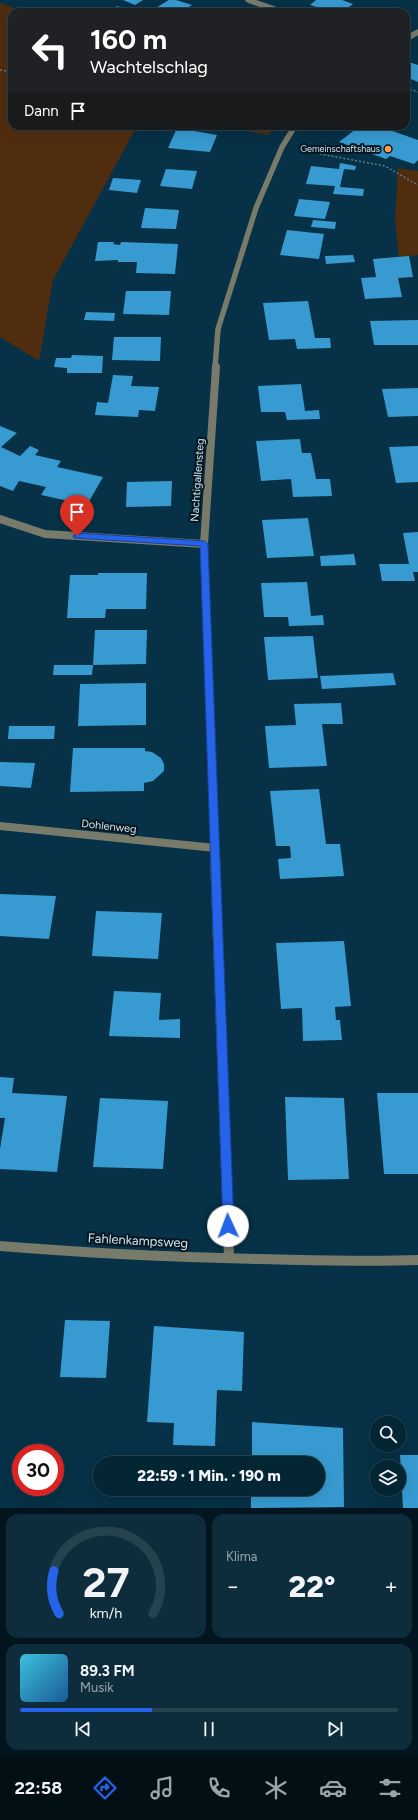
<!DOCTYPE html>
<html lang="de">
<head>
<meta charset="utf-8">
<style>
  :root { --surface:#042534; --page:#0d2d3c; --text:#f1f3f6; --muted:#97a5ac; --line:#25424f; --accent:#2563eb }
  body { margin:0; font-family:Figtree,sans-serif; background:var(--page); color:var(--text); height:100vh; display:flex; flex-direction:column; font-size:15px; white-space:nowrap }
  * { box-sizing:border-box; margin:0 }
  p { font-size:13px; color:var(--muted) }
  .icon { flex:none; width:22px; height:22px; fill:none; stroke:currentColor; stroke-width:2; stroke-linecap:round; stroke-linejoin:round }
  .map { position:relative; height:1508px; overflow:hidden }
  .sheet { display:flex; flex-direction:column; gap:6px; padding:6px; background:#02141d; flex:1 }
  .sheet>* { flex:none }
  .banner { position:absolute; left:8px; top:8px; width:402px; height:122px; border-radius:12px; box-shadow:0 4px 16px #0002,0 0 0 1px var(--line); background:#202124; color:#fff; overflow:hidden }
  .tools { position:absolute; left:370px; top:1416px; display:grid; gap:8px }
  .tools a { display:grid; place-items:center; width:36px; height:36px; border-radius:50%; background:var(--surface); box-shadow:0 4px 16px #0002,0 0 0 1px var(--line); font-size:20px }
  .speed { position:absolute; left:12px; top:1444px; display:flex; gap:8px; font-size:20px; font-weight:700; text-align:center }
  .speed>* { display:grid; place-content:center; width:52px; height:52px; border-radius:50%; background:var(--surface); box-shadow:0 4px 16px #0002,0 0 0 1px var(--line); line-height:1 }
  .speed .limit { border:6px solid #d22; background:#fff; color:#111 }
  .pin { position:absolute; display:grid; place-items:center; width:34px; height:34px; color:#fff; margin:-41px -17px; border-radius:50% 50% 50% 0; rotate:-45deg; box-shadow:0 0 4px #0007 }
  .pin .icon { rotate:45deg }
  .me { position:absolute; width:44px; margin:-22px; rotate:358deg; stroke-linejoin:round; filter:drop-shadow(0 0 3px #0008) }
  .turn { display:flex; align-items:center; gap:14px; height:84px; padding:0 16px; font-size:18px }
  .turn .icon { width:52px; height:52px; stroke-width:2.5 }
  .turn b { display:block; font-size:28px; line-height:34px }
  .then { display:flex; align-items:center; height:38px; padding:0 16px; background:#0003; gap:8px; font-size:15px }
  .big { font-size:30px; font-weight:800; line-height:1.1 }
  .sheet .tile { flex:1; display:flex; flex-direction:column; justify-content:center; gap:6px; min-width:0; padding:0 14px; border-radius:12px; background:var(--page) }
  .sheet .dial { align-items:center; gap:0 }
  .dial svg { height:104px; overflow:visible; fill:none; stroke:var(--line); stroke-width:7; stroke-linecap:round; text-anchor:middle }
  .dial text { fill:var(--text); stroke:none }
  .song { display:flex; align-items:center; gap:12px }
  .cover { width:48px; height:48px; border-radius:6px; background:linear-gradient(135deg,hsl(190 70% 55%),hsl(210 70% 35%)) }
  .played { height:4px; border-radius:2px; background:linear-gradient(90deg,var(--accent) 35%,var(--line) 35%) }
  .keys { display:flex; justify-content:space-around; direction:ltr }
  .heat { display:flex; justify-content:space-between; align-items:center; font-size:22px; direction:ltr }
  .sheet .tiles { flex:1; display:grid; gap:6px; grid-template-columns:1fr 1fr }
  .tile:last-child { grid-column:span 2 }
  .trip { position:absolute; left:93px; top:1456px; width:232px; height:40px; border-radius:20px; background:var(--surface); box-shadow:0 4px 16px #0002,0 0 0 1px var(--line); font-weight:800; line-height:40px; text-align:center }
  .tab-bar { display:flex; height:64px; justify-content:space-around; align-items:center; background:#020f15; color:var(--muted) }
  .tab-bar .icon { width:28px; height:28px }
  .tab-bar .active { color:var(--accent) }
  .tab-bar b { font-size:18px; color:var(--text) }
  .map>svg:first-child { display:block }
  .green { fill:#512d0f }
  .building { fill:#379bd1 }
  .lines { fill:none; stroke-linecap:round; stroke-linejoin:round }
  .path { stroke:#5b7d8f; stroke-width:1.5; stroke-dasharray:2 2; stroke-linecap:butt }
  .street-far2 { stroke:#787b6a; stroke-width:5.5 }
  .street-far1 { stroke:#787b6a; stroke-width:8 }
  .street { stroke:#787b6a; stroke-width:10 }
  .route { fill:#2563eb; stroke:#184099 }
  .poi-dot { fill:#fc9d53; stroke:#071720; stroke-width:1.5 }
  .labels { text-anchor:middle; stroke-width:4; stroke-linejoin:round; paint-order:stroke }
  .far-poi-label { font-size:9px; fill:#cee3f1; stroke:#071720; text-anchor:end }
  .street-label { font-size:11px; fill:#cee3f1; stroke:#071720 }
  .near-street-label { font-size:13px; fill:#cee3f1; stroke:#071720 }
</style>
</head>
<body>
<div class="map">
<svg width="418" height="1508" viewBox="0 0 418 1508">
  <rect width="100%" height="100%" fill="#063146"/>
  <path class="green" d="M 0,3 L 25,12 L 12,12 L 12,126 L 137,126 L 53,280 L 39,361 L 0,337 Z
    M 220,126 L 275,126 L 268,135 Z
    M 398,168 L 418,171 L 418,255 L 399,257 L 395,221 Z"/>
  <path class="building" d="M 123,0 L 143,0 L 135,5 Z
    M 169,0 L 176,0 L 192,5 L 181,12 L 153,12 L 156,10 L 154,9 Z
    M 316,0 L 342,0 L 353,4 L 342,12 L 331,11 L 310,5 Z
    M 117,6 L 133,12 L 108,12 Z
    M 409,62 L 418,65 L 418,82 L 406,77 L 406,64 Z
    M 360,126 L 378,126 L 418,140 L 418,160 L 414,164 L 390,156 L 386,159 L 339,142 Z
    M 177,128 L 217,135 L 210,152 L 168,148 Z
    M 340,163 L 356,166 L 355,170 L 344,169 L 340,187 L 364,189 L 363,196 L 333,194 L 335,186 L 306,184 L 311,166 L 339,169 Z
    M 166,169 L 197,171 L 192,189 L 160,186 Z
    M 113,178 L 141,180 L 137,193 L 109,190 Z
    M 299,199 L 330,202 L 325,219 L 294,216 Z
    M 145,208 L 179,210 L 176,229 L 141,228 Z
    M 313,220 L 336,222 L 335,229 L 311,227 Z
    M 287,230 L 324,234 L 319,259 L 280,255 Z
    M 98,242 L 114,242 L 113,244 L 120,245 L 121,242 L 178,244 L 175,274 L 136,273 L 137,262 L 118,262 L 118,260 L 95,261 Z
    M 353,255 L 355,262 L 326,264 L 325,256 Z
    M 409,256 L 413,277 L 398,278 L 402,297 L 365,299 L 361,278 L 376,277 L 373,259 Z
    M 126,291 L 171,291 L 169,315 L 123,314 Z
    M 308,301 L 315,338 L 330,338 L 331,348 L 297,349 L 295,339 L 269,340 L 263,303 Z
    M 86,312 L 115,313 L 114,321 L 84,320 Z
    M 418,320 L 418,345 L 374,345 L 370,321 Z
    M 114,337 L 161,337 L 160,361 L 112,360 Z
    M 72,355 L 103,356 L 102,373 L 67,373 L 67,368 L 54,367 L 56,358 L 71,358 Z
    M 113,375 L 133,376 L 131,386 L 159,387 L 155,411 L 139,410 L 138,417 L 95,415 L 97,402 L 108,403 Z
    M 301,384 L 305,411 L 319,410 L 320,419 L 287,420 L 285,412 L 261,412 L 258,386 Z
    M 418,388 L 418,416 L 388,417 L 382,389 Z
    M 0,426 L 17,433 L 1,447 L 20,456 L 30,446 L 39,450 L 35,455 L 61,461 L 57,467 L 103,477 L 87,505 L 41,495 L 46,487 L 19,481 L 13,491 L 0,486 Z
    M 300,439 L 302,453 L 311,453 L 316,479 L 330,479 L 332,496 L 293,497 L 291,479 L 261,481 L 256,441 Z
    M 418,446 L 418,482 L 396,483 L 389,447 Z
    M 172,481 L 171,506 L 126,507 L 127,482 Z
    M 308,518 L 314,556 L 267,558 L 262,520 Z
    M 418,532 L 418,572 L 413,572 L 415,581 L 382,581 L 379,564 L 409,564 L 403,533 Z
    M 354,554 L 356,565 L 321,566 L 320,556 Z
    M 98,573 L 147,573 L 146,609 L 106,609 L 105,618 L 67,618 L 70,575 L 98,575 Z
    M 307,582 L 311,616 L 323,615 L 324,625 L 289,626 L 288,617 L 264,617 L 261,583 Z
    M 95,630 L 147,630 L 146,664 L 93,665 Z
    M 313,636 L 318,678 L 268,680 L 264,637 Z
    M 54,665 L 93,665 L 92,675 L 53,675 Z
    M 393,673 L 396,685 L 322,689 L 320,676 Z
    M 146,683 L 146,725 L 78,726 L 80,684 Z
    M 341,703 L 343,724 L 322,724 L 327,766 L 269,768 L 265,726 L 296,725 L 294,704 Z
    M 9,726 L 55,726 L 54,739 L 8,739 Z
    M 73,748 L 145,748 L 145,751 L 152,752 L 161,758 L 164,764 L 164,771 L 153,781 L 144,783 L 144,791 L 70,792 Z
    M 0,762 L 35,763 L 31,788 L 0,786 Z
    M 319,789 L 326,844 L 340,844 L 344,876 L 280,879 L 278,859 L 291,858 L 290,846 L 276,846 L 270,791 Z
    M 0,894 L 56,896 L 49,939 L 0,936 Z
    M 96,911 L 162,913 L 158,959 L 92,956 Z
    M 344,941 L 351,1006 L 335,1007 L 336,1020 L 340,1020 L 342,1040 L 303,1041 L 302,1008 L 281,1009 L 276,943 Z
    M 114,991 L 161,993 L 159,1020 L 180,1019 L 180,1038 L 109,1036 Z
    M 0,1077 L 14,1078 L 12,1093 L 67,1096 L 57,1172 L 0,1169 L 0,1149 L 5,1118 L 0,1118 Z
    M 377,1093 L 418,1093 L 418,1174 L 384,1174 Z
    M 285,1097 L 344,1098 L 349,1179 L 288,1180 Z
    M 100,1098 L 168,1101 L 163,1169 L 93,1167 Z
    M 65,1320 L 110,1321 L 106,1378 L 60,1377 Z
    M 154,1326 L 244,1332 L 242,1391 L 217,1390 L 215,1446 L 173,1445 L 174,1423 L 147,1422 Z
    M 252,1422 L 343,1428 L 344,1507 L 251,1508 L 251,1489 L 318,1489 L 318,1463 L 252,1463 Z
    M 400,1455 L 418,1455 L 418,1508 L 403,1508 Z"/>
  <g class="lines">
    <path class="path" d="M 0,70 L 12,72
      M 406,88 L 418,92
      M 304,151 L 385,166 L 418,185"/>
    <path class="street-far2" d="M 248,0 L 283,12
      M 406,39 L 418,32
      M 215,368 L 218,329 L 256,208 L 282,147 L 295,126"/>
    <path class="street-far1" d="M 0,519 L 45,534 L 204,544
      M 0,826 L 215,848
      M 215,857 L 204,544 L 216,367"/>
    <path class="street" d="M 215,856 L 229,1258
      M 0,1246 C 86,1253 171,1257 257,1259 C 311,1260 364,1262 418,1260"/>
  </g>
  <path class="route" d="M 77,533 L 204,541 L 208,544 L 234,1226 L 232,1230 L 228,1232 L 224,1230 L 223,1226 L 200,546 L 74,538 L 73,536 Z"/>
  <circle class="poi-dot" cx="388" cy="149" r="4"/>
  <g class="labels">
    <g class="far-poi-label">
      <text x="380" y="152">Gemeinschaftshaus</text>
    </g>
    <g class="street-label">
      <text transform="translate(197 480) rotate(-86)" y="4">Nachtigallensteg</text>
      <text transform="translate(109 826) rotate(6)" y="4">Dohlenweg</text>
    </g>
    <g class="near-street-label">
      <text transform="translate(138 1240) rotate(3)" y="5">Fahlenkampsweg</text>
    </g>
  </g>
</svg>
<div class="tools">
<a><svg class="icon" aria-label="search" viewBox="0 0 24 24"><circle cx="10" cy="10" r="6"/><path d="M15 15l6 6"/></svg></a>
<a><svg class="icon" aria-label="layers" viewBox="0 0 24 24"><path d="M12 4l9 5-9 5-9-5zM3 14l9 5 9-5"/></svg></a>
</div>
<div class="speed"><div class="limit">30</div></div>
<div class="pin" style="left:77px;top:536px;background:#d93025"><svg class="icon" aria-label="arrive" viewBox="0 0 24 24"><path d="M6 21V4h12l-3 4 3 4H6"/></svg></div>
<svg class="me" style="left:228px;top:1226px" viewBox="-20 -20 40 40"><circle r="19" fill="#fff"/><path d="M0-13L10 11 0 6-10 11z" fill="#2563eb"/></svg>
<div class="trip">22:59 · 1 Min. · 190 m</div>
<div class="banner">
<div class="turn"><svg class="icon" aria-label="left" viewBox="0 0 24 24"><path d="M17 20v-9H6M10 6l-5 5 5 5"/></svg><div><b>160 m</b>Wachtelschlag</div></div>
<div class="then">Dann<svg class="icon" aria-label="arrive" viewBox="0 0 24 24"><path d="M6 21V4h12l-3 4 3 4H6"/></svg></div>
</div>
</div>
<section class="sheet">
<div class="tiles">
<div class="tile dial"><svg viewBox="0 0 100 80">
<path d="M14 69A42 42 0 1 1 86 69"/>
<path d="M14 69A42 42 0 0 1 10 36" stroke="#2563eb"/>
<text x="50" y="56" font-size="32" font-weight="700">27</text>
<text x="50" y="72" font-size="11">km/h</text>
</svg></div>
<div class="tile"><p>Klima</p>
<div class="heat"><a>−</a><b class="big">22°</b><a>+</a></div>
</div>
<div class="tile">
<div class="song"><i class="cover"></i><div><b>89.3 FM</b><p>Musik</p></div></div>
<div class="played"></div>
<div class="keys"><svg class="icon" aria-label="previous" viewBox="0 0 24 24"><path d="M18 5L8 12l10 7zM5 5v14"/></svg><svg class="icon" aria-label="pause" viewBox="0 0 24 24"><path d="M8 5v14M16 5v14"/></svg><svg class="icon" aria-label="next" viewBox="0 0 24 24"><path d="M6 5l10 7-10 7zM19 5v14"/></svg></div>
</div>
</div>
</section>
<nav class="tab-bar">
<b>22:58</b>
<svg class="icon active" aria-label="directions" viewBox="0 0 24 24"><path d="M12 3l9 9-9 9-9-9zM9 14v-3h6M13 9l2 2-2 2"/></svg>
<svg class="icon" aria-label="music" viewBox="0 0 24 24"><path d="M9 18V5l10-2v13"/><circle cx="6" cy="18" r="3"/><circle cx="16" cy="16" r="3"/></svg>
<svg class="icon" aria-label="phone" viewBox="0 0 24 24"><path d="M5 4h4l2 5-3 2q2 4 5 5l2-3 5 2v4C11 20 4 13 5 4z"/></svg>
<svg class="icon" aria-label="climate" viewBox="0 0 24 24"><path d="M12 3v18M4 7l16 10M4 17L20 7"/></svg>
<svg class="icon" aria-label="car" viewBox="0 0 24 24"><path d="M5 17H2v-5l4-1 3-4h7l3 4 3 1v5h-3M9 17h6M6 11h13"/><circle cx="7" cy="17" r="2"/><circle cx="17" cy="17" r="2"/></svg>
<svg class="icon" aria-label="filters" viewBox="0 0 24 24"><path d="M4 7h16M4 17h16"/><circle cx="9" cy="7" r="2"/><circle cx="15" cy="17" r="2"/></svg>
</nav>
</body>
</html>
